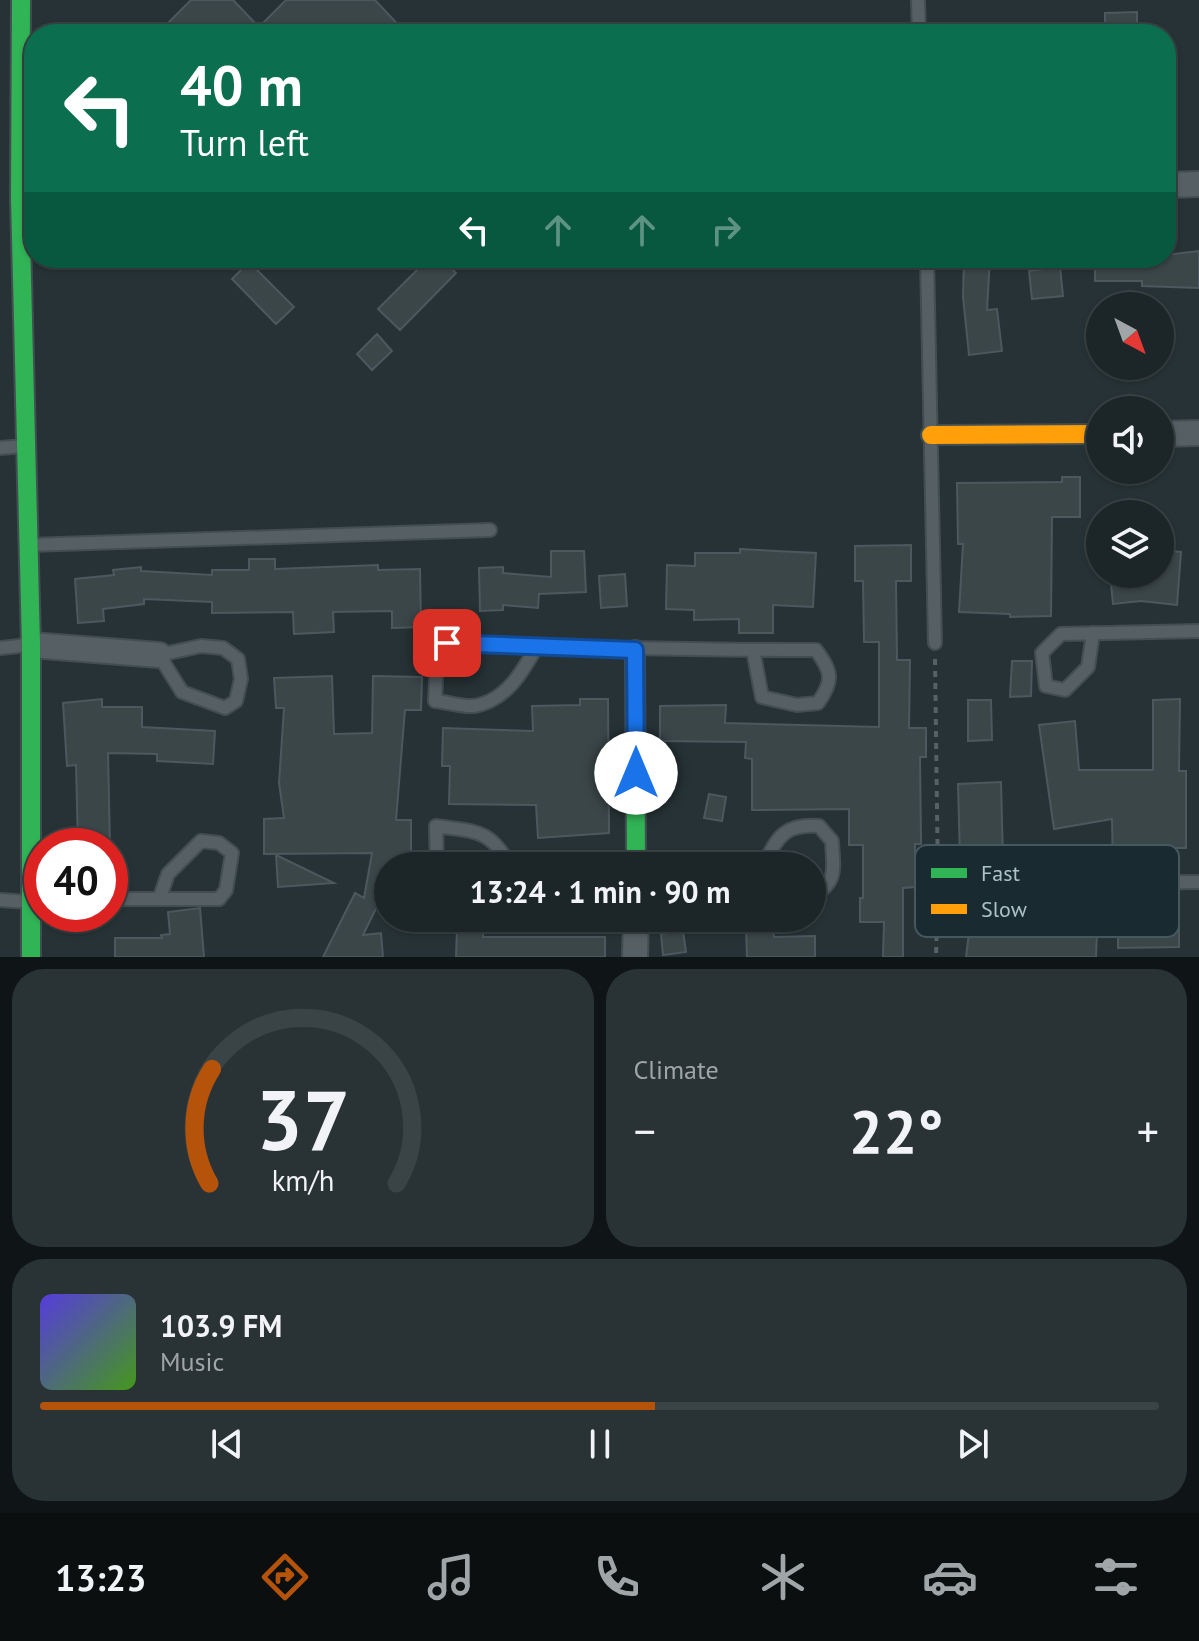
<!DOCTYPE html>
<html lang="en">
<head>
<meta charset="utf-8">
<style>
  :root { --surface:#1c2628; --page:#293234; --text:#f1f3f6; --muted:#a0a5a8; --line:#3a4345; --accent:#b45309 }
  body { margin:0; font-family:"PT Sans",sans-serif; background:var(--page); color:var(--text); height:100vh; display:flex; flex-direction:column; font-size:30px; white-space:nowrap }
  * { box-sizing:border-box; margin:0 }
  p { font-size:26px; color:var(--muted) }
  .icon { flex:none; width:44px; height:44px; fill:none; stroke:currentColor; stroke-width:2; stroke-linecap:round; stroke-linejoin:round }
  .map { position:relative; height:957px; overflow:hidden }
  .side { display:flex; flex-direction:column; gap:12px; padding:12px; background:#0f1516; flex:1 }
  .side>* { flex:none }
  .hud { position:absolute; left:24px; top:24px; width:1152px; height:244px; border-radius:32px; box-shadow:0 2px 6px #0004,0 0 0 2px var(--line); background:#0b6e4f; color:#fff; overflow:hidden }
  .needle { width:52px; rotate:139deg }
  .controls { position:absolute; left:1086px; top:292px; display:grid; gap:16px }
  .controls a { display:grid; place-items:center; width:88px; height:88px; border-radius:50%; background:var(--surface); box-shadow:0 2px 6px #0004,0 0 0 2px var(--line); font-size:40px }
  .speed { position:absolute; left:24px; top:828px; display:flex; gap:16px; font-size:40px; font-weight:700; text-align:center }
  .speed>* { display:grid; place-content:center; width:104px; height:104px; border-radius:50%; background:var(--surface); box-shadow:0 2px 6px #0004,0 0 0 2px var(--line); line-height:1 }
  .speed .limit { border:12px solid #d22; background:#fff; color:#111 }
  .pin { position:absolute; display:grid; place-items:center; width:68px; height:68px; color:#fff; margin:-34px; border-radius:16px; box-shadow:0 4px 12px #0006 }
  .me { position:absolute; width:88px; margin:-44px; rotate:0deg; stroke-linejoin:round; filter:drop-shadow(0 0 6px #0008) }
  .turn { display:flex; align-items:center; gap:28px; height:168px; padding:0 24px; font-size:36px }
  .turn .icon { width:104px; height:104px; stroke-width:2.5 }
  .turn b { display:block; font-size:56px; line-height:68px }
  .lanes { display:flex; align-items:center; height:76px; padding:0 24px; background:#0003; justify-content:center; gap:40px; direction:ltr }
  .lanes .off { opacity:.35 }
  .big { font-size:60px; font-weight:800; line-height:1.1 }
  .side .card { flex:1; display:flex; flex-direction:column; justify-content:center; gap:12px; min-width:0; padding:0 28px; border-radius:32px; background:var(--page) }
  .side .dial { align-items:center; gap:0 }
  .dial svg { height:208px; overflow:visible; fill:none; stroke:var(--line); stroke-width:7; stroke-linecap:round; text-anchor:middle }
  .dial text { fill:var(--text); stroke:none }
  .song { display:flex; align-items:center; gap:24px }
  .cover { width:96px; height:96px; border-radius:12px; background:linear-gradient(135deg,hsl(250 70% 55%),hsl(100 70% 35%)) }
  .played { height:8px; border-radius:4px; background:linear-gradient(90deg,var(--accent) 55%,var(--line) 55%) }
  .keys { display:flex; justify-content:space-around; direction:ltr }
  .heat { display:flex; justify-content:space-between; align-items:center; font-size:44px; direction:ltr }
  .side .tiles { flex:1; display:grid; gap:12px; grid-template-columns:1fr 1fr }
  .card:last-child { grid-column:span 2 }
  .trip { position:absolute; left:374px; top:852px; width:452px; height:80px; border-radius:40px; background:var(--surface); box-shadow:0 2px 6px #0004,0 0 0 2px var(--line); font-weight:800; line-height:80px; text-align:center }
  .menu { display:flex; height:128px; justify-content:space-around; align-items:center; background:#0b0f10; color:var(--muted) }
  .menu .icon { width:56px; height:56px }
  .menu .on { color:var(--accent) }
  .menu b { font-size:36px; color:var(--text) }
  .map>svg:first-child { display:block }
  .building { fill:#3b4649; stroke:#4d585e; stroke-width:2 }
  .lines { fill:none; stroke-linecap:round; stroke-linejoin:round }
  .lane-casing { stroke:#434e52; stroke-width:16 }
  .street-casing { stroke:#434e52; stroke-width:28 }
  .fast-casing { stroke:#434e52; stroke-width:22 }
  .slow-casing { stroke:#434e52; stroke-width:22 }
  .path { stroke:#576164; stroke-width:4; stroke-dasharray:6 6; stroke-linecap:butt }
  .lane { stroke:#565f64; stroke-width:12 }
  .street { stroke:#565f64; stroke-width:24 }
  .fast { stroke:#30b455; stroke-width:18 }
  .slow { stroke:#ff9f0a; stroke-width:18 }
  .route-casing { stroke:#114b97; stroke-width:20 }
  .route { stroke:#1a73e8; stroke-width:14 }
  .key { fill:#192a30; stroke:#46575e; stroke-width:2 }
  .key-label { font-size:22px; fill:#aec0c8 }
</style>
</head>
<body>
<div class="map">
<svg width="1199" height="957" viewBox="0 0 1199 957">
  <rect width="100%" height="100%" fill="#263235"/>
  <path class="building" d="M 191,0 L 233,0 L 259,27 L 286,0 L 375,0 L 407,34 L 157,34 Z
    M 1137,12 L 1137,34 L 1105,34 L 1105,13 Z
    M 1199,251 L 1199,288 L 1142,286 L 1142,281 L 1095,281 L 1095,258 L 1166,258 L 1166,255 Z
    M 429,258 L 440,258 L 456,273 L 400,330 L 378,309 Z
    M 964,258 L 990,258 L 987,310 L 997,309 L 1002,351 L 969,355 L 963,297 Z
    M 249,262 L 294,307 L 276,324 L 232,279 Z
    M 1060,267 L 1063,296 L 1032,299 L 1029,271 Z
    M 377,334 L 392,351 L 372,370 L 357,354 Z
    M 1062,477 L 1080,477 L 1080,517 L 1052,517 L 1051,616 L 1010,617 L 1010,614 L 959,612 L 963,544 L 958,544 L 957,483 L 1062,482 Z
    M 911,545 L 911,581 L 896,581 L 897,660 L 910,660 L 909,728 L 926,728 L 926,757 L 920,757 L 921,844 L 915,844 L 915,887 L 903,888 L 903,957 L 883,957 L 884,922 L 860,922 L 860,898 L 863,898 L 863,845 L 849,845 L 849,809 L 752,810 L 752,759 L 745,758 L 746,742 L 660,741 L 660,706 L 726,705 L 725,723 L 879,727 L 879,642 L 864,642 L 863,581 L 855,581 L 855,546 Z
    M 740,549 L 816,553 L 813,607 L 773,605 L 773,633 L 739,633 L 739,619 L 694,620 L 694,610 L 666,609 L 667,565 L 695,566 L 695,553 L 740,553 Z
    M 1160,550 L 1181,552 L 1177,605 L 1141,601 L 1113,604 L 1110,574 L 1160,574 Z
    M 551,551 L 584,551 L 586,592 L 539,594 L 538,608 L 503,605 L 503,610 L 480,611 L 479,568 L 503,567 L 503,573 L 551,577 Z
    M 249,559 L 275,559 L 275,569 L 378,565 L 378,570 L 420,569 L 421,627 L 392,628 L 392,611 L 333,612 L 334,632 L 294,634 L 293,612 L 212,613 L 212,602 L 144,599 L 144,604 L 103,609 L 104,621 L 78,623 L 75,579 L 114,575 L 113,570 L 141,567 L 141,571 L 212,575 L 212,570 L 249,570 Z
    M 625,574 L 627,606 L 601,608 L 599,576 Z
    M 1012,661 L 1032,661 L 1031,696 L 1010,697 Z
    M 332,676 L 334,734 L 372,733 L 373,676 L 422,677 L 421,710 L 405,710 L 396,820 L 411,820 L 411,866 L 388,866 L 388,884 L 363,935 L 381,933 L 383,957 L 323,957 L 355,893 L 364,898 L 372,853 L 264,854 L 264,819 L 284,818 L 279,783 L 284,708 L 276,708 L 274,678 Z
    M 102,699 L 102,707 L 142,707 L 142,727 L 215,731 L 213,764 L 157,761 L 157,754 L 108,753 L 110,846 L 78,846 L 76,765 L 67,766 L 63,703 Z
    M 580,699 L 608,699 L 609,833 L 538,838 L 536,805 L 449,804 L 450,766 L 442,766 L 443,728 L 533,731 L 532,706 L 580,705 Z
    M 1180,699 L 1179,771 L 1186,771 L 1186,848 L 1148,848 L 1149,874 L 1113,874 L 1112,819 L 1054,829 L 1039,725 L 1075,721 L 1079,770 L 1153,770 L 1153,700 Z
    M 968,700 L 991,700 L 992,740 L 968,741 Z
    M 1001,782 L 1003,858 L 960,859 L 958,784 Z
    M 709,794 L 726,797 L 722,821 L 704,818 Z
    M 276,855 L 334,883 L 278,887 Z
    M 200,908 L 204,957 L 115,957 L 115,938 L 162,938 L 161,935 L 170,934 L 168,912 Z
    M 1179,910 L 1179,947 L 1118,948 L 1118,911 Z
    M 1021,917 L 1058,917 L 1057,931 L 1097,932 L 1096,957 L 966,957 L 970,925 L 1021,932 Z
    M 773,926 L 774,937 L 815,936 L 815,957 L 747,957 L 746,928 Z
    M 457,928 L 483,928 L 483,937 L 605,937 L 605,957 L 456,957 Z
    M 683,931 L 686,952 L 663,955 L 661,934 Z"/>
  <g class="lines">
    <g class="lane-casing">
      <path id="lane" d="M 918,0 L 919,34
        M 927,258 L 935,643
        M 0,448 L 25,446
        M 29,545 L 490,530
        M 1093,633 L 1088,667 L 1065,690 L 1046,686 L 1042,653 L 1061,634 L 1199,631
        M 201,646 L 223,648 L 238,659 L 241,679 L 236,701 L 225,708 L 182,692 L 159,655 Z
        M 537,646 C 523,671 506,701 474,706 C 462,707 447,702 435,701 L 437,657 L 447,643 C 570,647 693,650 816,650 C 832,672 834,680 818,703 L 797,705 L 762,697 L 753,650
        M 0,648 L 29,645
        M 437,866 L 436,826 C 475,832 490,828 510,866
        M 763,866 C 778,837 783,824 819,826 L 832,841 C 833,868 839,882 812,896
        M 1030,884 L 1199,882
        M 110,899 L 219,899 L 226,890 L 232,853 L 219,843 L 201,841 L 168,874 L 160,897
        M 0,900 L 29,902"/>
    </g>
    <g class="street-casing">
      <path id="street" d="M 1166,185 L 1199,184
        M 1160,434 L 1199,433
        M 31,645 L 159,655
        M 635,957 L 636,918"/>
    </g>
    <g class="fast-casing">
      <path id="fast" d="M 21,0 L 20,197 L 31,645 L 31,957
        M 635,650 L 636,866"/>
    </g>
    <g class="slow-casing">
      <path id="slow" d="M 931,435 L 1100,434"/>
    </g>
    <path class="path" d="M 935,659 L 938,882 L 936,957
      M 938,882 L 1016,884"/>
    <use href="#lane" class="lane"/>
    <use href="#street" class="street"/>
    <use href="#fast" class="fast"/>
    <use href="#slow" class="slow"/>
  </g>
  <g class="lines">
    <g class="route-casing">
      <path id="route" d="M 447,643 L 635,650 L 636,773"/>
    </g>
    <use href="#route" class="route"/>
  </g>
  <rect x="915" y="845" width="264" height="92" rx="12" class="key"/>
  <rect x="931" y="868" width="36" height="10" fill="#30b455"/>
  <rect x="931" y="904" width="36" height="10" fill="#ff9f0a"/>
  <g class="key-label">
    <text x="981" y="881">Fast</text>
    <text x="981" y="917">Slow</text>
  </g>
</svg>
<div class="controls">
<a><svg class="needle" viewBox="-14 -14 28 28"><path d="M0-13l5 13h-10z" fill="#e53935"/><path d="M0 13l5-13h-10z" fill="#a0a5a8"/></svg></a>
<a><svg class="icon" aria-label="sound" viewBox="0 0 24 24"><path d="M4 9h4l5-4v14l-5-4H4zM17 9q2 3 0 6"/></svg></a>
<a><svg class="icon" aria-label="layers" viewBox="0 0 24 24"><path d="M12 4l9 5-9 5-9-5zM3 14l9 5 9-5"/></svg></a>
</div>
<div class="speed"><div class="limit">40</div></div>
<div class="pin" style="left:447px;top:643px;background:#d93025"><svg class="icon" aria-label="arrive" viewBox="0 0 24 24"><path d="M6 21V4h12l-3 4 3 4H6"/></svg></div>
<svg class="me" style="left:636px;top:773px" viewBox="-20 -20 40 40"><circle r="19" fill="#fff"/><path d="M0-13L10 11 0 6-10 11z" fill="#1a73e8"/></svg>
<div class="trip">13:24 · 1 min · 90 m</div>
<div class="hud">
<div class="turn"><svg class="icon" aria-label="left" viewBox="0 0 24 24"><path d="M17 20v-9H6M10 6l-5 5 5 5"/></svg><div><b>40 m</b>Turn left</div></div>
<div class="lanes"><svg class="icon" aria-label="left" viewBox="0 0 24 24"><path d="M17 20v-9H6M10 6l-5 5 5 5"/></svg><svg class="icon off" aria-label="ahead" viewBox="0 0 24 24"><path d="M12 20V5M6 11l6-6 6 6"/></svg><svg class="icon off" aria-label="ahead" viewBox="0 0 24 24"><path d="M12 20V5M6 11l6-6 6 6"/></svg><svg class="icon off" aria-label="right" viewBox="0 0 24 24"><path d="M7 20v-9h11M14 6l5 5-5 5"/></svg></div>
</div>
</div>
<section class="side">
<div class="tiles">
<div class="card dial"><svg viewBox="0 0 100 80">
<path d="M14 69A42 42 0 1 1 86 69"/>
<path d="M14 69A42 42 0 0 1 15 25" stroke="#b45309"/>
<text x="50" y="56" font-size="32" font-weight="700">37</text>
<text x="50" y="72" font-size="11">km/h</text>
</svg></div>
<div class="card"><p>Climate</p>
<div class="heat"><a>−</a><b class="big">22°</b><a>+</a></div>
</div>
<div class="card">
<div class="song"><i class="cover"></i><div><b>103.9 FM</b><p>Music</p></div></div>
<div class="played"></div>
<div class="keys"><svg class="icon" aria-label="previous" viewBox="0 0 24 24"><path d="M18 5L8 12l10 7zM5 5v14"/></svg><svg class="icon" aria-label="pause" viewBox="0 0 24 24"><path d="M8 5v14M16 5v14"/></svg><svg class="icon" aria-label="next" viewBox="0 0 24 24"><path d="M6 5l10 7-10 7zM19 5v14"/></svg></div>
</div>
</div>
</section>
<nav class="menu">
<b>13:23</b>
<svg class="icon on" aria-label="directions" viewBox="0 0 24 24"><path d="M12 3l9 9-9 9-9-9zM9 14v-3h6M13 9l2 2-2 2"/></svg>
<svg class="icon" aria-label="music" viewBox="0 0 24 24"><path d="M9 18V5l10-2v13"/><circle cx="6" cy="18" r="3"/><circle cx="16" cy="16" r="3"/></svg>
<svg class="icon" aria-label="phone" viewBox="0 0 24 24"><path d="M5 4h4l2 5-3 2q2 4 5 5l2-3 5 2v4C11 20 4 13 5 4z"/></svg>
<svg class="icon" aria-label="climate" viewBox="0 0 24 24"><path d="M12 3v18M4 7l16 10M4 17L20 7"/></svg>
<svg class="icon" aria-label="car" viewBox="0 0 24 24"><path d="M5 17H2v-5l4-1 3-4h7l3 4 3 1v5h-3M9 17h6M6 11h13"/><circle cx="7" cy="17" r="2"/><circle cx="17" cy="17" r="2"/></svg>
<svg class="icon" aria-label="filters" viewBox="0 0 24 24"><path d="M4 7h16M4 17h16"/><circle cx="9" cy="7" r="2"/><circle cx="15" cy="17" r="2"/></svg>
</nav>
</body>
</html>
